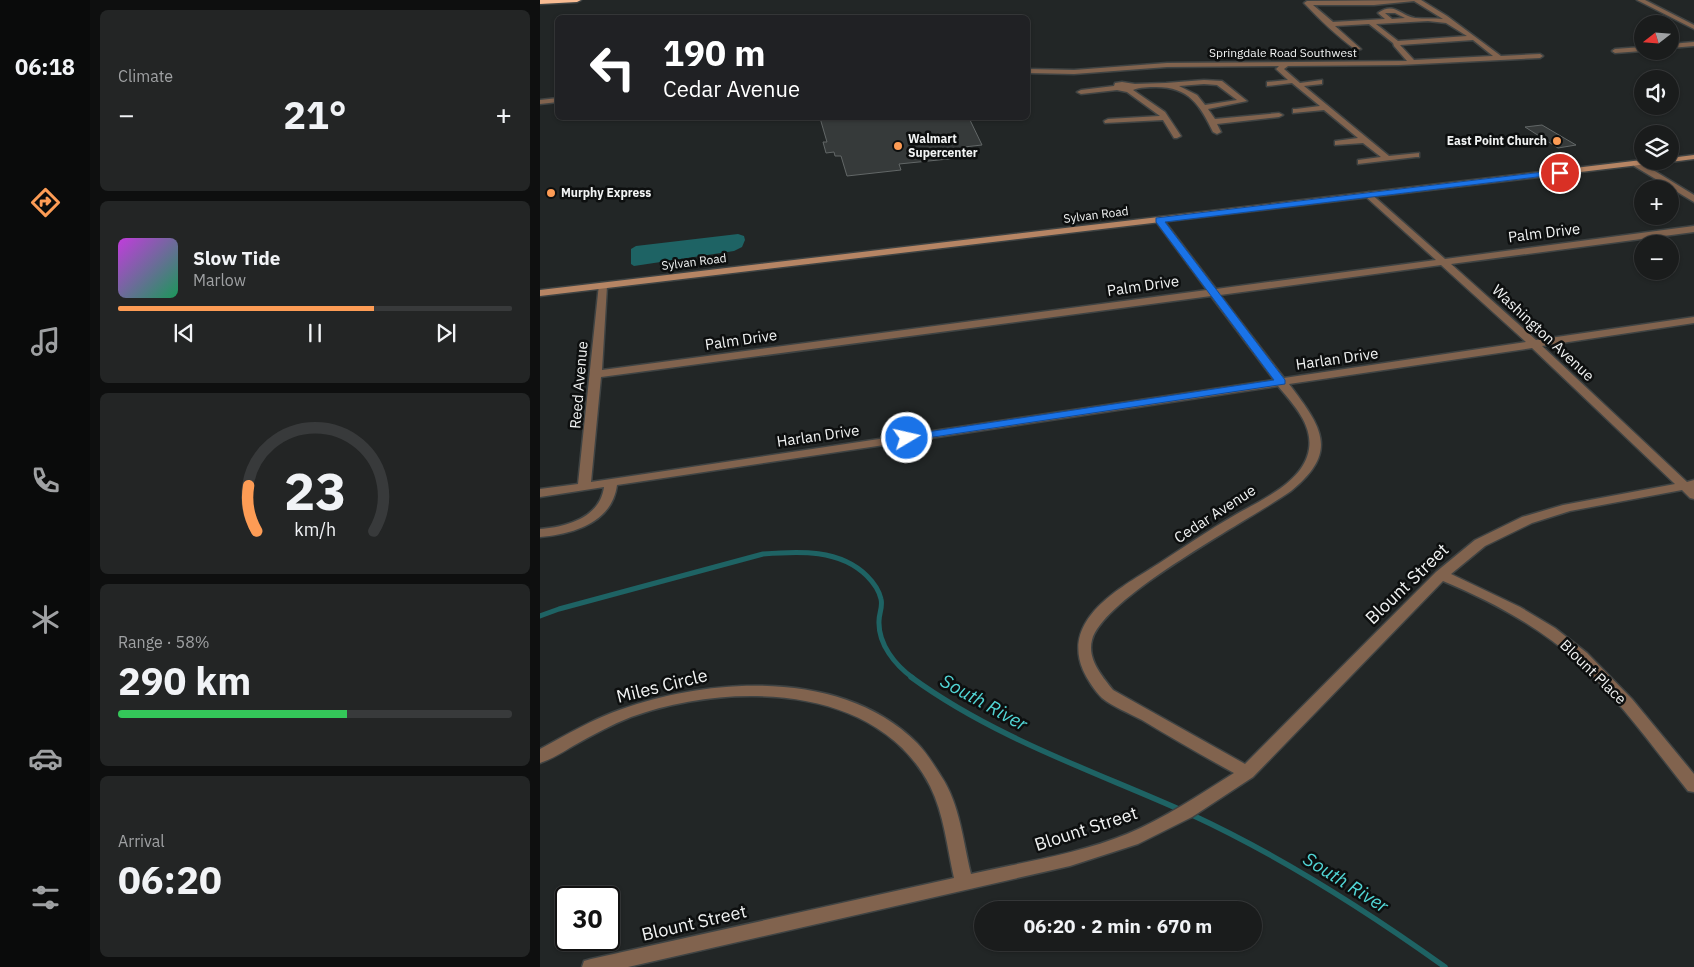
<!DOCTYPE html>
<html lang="en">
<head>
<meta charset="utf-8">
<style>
  :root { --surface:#1a1c1c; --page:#232525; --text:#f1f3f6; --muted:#9fa1a3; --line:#383a3b; --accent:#fd9c55 }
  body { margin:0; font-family:"IBM Plex Sans",sans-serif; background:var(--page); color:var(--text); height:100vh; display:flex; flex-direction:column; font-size:19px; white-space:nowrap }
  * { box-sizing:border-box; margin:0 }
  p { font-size:16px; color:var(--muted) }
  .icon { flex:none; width:28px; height:28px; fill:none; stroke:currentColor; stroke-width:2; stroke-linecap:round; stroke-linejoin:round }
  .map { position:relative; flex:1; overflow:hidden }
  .panel { display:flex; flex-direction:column; gap:10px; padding:10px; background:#0e0f0f; width:450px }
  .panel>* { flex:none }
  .guide { position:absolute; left:15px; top:15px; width:475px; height:105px; border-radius:8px; box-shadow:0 1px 4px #0004,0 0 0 1px var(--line); background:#202124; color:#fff; overflow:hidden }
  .needle { width:32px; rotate:253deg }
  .fabs { position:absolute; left:1094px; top:15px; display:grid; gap:10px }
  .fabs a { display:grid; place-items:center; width:45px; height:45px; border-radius:50%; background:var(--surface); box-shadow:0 1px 4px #0004,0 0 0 1px var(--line); font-size:25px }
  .speed { position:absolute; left:15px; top:886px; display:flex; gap:10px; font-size:25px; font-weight:700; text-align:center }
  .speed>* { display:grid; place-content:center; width:65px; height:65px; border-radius:50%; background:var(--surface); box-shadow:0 1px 4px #0004,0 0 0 1px var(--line); line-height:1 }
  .speed .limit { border:2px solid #111; border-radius:8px; background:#fff; color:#111 }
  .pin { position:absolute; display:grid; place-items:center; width:42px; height:42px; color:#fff; margin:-21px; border:2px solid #fff; border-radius:50%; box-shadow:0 1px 5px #0007 }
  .me { position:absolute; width:55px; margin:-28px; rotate:81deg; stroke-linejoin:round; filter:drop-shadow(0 0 4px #0008) }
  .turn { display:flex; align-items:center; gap:18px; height:105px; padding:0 25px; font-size:22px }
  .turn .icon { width:65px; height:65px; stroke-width:2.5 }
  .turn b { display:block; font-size:35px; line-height:42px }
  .big { font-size:38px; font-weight:700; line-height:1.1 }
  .panel .widget { flex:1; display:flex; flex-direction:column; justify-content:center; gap:8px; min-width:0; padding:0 18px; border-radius:8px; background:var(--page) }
  .panel .dial { align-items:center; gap:0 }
  .dial svg { height:130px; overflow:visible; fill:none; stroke:var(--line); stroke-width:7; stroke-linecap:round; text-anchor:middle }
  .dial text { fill:var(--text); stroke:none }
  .song { display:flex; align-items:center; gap:15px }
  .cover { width:60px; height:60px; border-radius:8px; background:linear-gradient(135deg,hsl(290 70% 55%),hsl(150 70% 35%)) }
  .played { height:5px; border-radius:2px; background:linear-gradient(90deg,var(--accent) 65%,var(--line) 65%) }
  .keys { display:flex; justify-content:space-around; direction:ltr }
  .heat { display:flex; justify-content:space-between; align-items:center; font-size:28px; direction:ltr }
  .charge { height:8px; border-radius:4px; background:linear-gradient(90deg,#34c759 58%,var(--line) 0) }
  .trip { position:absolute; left:434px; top:901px; width:288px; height:50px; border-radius:25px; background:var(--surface); box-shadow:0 1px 4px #0004,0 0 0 1px var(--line); font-weight:700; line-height:50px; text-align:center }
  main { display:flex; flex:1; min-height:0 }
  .dock { display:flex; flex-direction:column; width:90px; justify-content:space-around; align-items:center; background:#0a0b0b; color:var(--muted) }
  .dock .icon { width:35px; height:35px }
  .dock .selected { color:var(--accent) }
  .dock b { font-size:22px; color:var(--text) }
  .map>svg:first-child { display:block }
  .water { fill:#1e6364 }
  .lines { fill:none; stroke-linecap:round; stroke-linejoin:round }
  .stream-far1 { stroke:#1e6364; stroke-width:5 }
  .stream { stroke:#1e6364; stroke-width:5.5 }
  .building { fill:#363a3a; stroke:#626767 }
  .street-casing { stroke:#3f4343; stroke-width:3 }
  .secondary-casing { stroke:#3f4343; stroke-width:3 }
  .highway-casing { stroke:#3f4343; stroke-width:3 }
  .street { fill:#81634e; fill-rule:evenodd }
  .secondary { fill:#b68564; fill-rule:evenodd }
  .highway { fill:#f9bc93; fill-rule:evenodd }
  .route { fill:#1a73e8; stroke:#114b97 }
  .poi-dot { fill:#fd9c55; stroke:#0d0f0f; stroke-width:2 }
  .labels { text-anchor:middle; stroke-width:5; stroke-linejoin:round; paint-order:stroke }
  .far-street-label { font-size:12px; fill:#f1f3f3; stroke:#0d0f0f }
  .far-poi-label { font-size:12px; font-weight:bold; fill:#f1f3f3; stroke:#0d0f0f; text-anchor:start }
  .street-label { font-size:15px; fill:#f1f3f3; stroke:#0d0f0f }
  .near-street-label { font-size:18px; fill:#f1f3f3; stroke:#0d0f0f }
  .near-water-label { font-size:19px; font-style:italic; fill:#51d5d5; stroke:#0d0f0f }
</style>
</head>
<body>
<main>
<nav class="dock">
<b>06:18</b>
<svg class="icon selected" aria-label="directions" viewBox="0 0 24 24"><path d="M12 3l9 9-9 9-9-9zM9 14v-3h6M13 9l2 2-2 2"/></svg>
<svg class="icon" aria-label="music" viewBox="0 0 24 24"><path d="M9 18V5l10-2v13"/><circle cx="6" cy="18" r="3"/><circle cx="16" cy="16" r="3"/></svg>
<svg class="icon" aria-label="phone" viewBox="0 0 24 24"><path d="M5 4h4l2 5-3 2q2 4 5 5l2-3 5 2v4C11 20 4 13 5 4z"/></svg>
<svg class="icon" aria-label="climate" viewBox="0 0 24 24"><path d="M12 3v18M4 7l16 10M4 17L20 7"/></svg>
<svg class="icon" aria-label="car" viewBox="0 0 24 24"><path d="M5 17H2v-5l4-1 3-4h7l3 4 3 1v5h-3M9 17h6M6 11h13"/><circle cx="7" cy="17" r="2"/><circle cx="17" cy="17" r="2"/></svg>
<svg class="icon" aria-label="filters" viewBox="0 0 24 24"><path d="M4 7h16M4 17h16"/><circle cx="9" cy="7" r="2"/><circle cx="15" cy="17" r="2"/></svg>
</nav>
<section class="panel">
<div class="widget"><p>Climate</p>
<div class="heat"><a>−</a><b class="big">21°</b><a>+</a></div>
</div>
<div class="widget">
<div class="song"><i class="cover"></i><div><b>Slow Tide</b><p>Marlow</p></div></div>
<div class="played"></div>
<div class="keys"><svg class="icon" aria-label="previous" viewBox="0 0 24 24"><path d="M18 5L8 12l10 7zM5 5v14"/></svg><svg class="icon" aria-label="pause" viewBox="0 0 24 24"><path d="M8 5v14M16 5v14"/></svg><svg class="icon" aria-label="next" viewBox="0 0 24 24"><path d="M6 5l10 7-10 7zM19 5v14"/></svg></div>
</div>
<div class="widget dial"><svg viewBox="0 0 100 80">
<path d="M14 69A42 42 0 1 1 86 69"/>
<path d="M14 69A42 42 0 0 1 9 41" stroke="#fd9c55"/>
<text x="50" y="56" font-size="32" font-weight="700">23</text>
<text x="50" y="72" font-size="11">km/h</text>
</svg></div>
<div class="widget"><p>Range · 58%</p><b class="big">290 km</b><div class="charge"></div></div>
<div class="widget"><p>Arrival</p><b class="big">06:20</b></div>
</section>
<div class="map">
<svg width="1154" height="967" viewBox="0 0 1154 967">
  <rect width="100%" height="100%" fill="#222626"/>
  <path class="water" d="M 198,234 L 204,236 L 205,240 L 202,247 L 194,251 L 94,266 L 91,264 L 91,249 L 96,246 Z"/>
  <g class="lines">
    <path class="stream-far1" d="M 0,616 L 19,609 L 223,554 C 259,551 300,549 327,576 C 334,583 339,590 341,599 C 343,607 339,613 339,621 C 338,644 355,665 373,678"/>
    <path class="stream" d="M 371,677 C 453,737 551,770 643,811
      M 650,814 C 741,856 824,909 905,967"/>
  </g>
  <path class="building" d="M 280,118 L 429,118 L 442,145 L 424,147 L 428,157 L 359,164 L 361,170 L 307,176 L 301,156 L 295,156 L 294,152 L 286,153 L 283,142 L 287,142 Z
    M 1002,125 L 1036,145 L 1018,148 L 985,127 Z"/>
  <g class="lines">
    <g class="street-casing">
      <path id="street" d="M 881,0 L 907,16 L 961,56 L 1000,54 L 1003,56 L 1000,58 L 859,65 L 748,66 L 744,69 L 760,83 L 782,80 L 782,84 L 764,86 L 849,156 L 879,153 L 879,157 L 876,157 L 818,164 L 818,160 L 841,157 L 823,143 L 795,145 L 795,141 L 818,138 L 784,110 L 753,113 L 753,109 L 756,109 L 780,106 L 752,83 L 727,86 L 727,82 L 748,80 L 736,69 L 739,66 L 627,67 L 534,74 L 488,73 L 488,69 L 534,70 L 627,63 L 867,61 L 854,46 L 853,43 L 829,24 L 795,26 L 821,49 L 816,50 C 797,36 780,20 764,3 L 767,1 ZM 874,1 L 903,19 C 894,18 884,19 875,18 C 861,16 854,1 838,13 L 845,19 L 793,22 L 773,5 L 834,5 ZM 845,13 L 855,13 L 865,18 L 852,19 ZM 888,21 L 906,23 L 927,36 L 858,41 L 836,24 ZM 933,40 L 953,56 L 874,60 L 860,45 Z
        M 1097,0 L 1105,0 L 1154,25 L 1154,29 Z
        M 1154,42 L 1154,46 L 1130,48 L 1130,44 Z
        M 1102,47 L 1102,51 L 1075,53 L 1072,51 L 1075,49 Z
        M 664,80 L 682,81 L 707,101 L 668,109 L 675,119 L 739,113 L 743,115 L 739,117 L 677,124 L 681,132 L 677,134 L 673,132 C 660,105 649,87 616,87 C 609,87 600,87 593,90 L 625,112 L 641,136 L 637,138 L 634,138 L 623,120 L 565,123 L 564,121 L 568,119 L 620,116 L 587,92 L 577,90 L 541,94 L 537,92 L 541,90 L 574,86 L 575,83 L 582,82 L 595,84 L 626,83 ZM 664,84 L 677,85 L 697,100 L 665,105 L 657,95 L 639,86 Z
        M 18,98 L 18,102 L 0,104 L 0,100 Z
        M 1094,162 L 1100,162 L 1154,195 L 1154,202 L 1094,166 Z
        M 829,192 L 905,259 L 1154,226 L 1154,232 L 911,264 L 996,340 L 1154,317 L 1154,323 L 1002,346 L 1147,482 L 1154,480 L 1154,499 L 1150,498 L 1142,490 L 1030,511 L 992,523 L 945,546 L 911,574 L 980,607 L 1015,628 L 1047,653 L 1092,699 L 1154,774 L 1154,792 L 1148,791 C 1112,746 1079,699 1037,661 C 998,626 951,601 903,581 L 713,777 L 652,817 L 598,844 L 530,866 L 88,967 L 42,967 L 44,961 L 51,959 L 414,878 C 407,847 404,814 390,786 C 337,682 187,682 91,717 C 71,725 52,735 33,746 C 23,752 12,759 0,763 L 0,749 C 26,735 53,719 82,709 C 172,677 303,669 377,743 C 386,752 394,765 401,776 C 420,804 423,842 431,874 C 483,862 538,854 587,834 C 625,818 659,795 694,773 C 663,756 632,738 602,720 C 589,713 573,707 562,698 C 555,691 547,679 543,670 C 521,618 582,587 618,564 C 644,547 669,530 695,515 C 721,500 764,482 769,449 C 773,424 752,403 738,386 L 77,485 C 72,523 33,534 0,537 L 0,529 C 26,527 60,518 64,487 L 0,497 L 0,489 L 38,484 L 59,284 L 62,283 L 67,286 L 62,370 L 667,290 L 615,220 L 619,217 L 622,218 L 676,289 L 896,260 L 826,197 L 826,193 ZM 901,265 L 986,342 L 744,378 L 680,295 ZM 671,296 L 734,380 L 51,482 L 61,377 ZM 992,348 L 1135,484 L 1023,505 L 982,517 L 935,540 L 896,572 L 705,764 L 573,690 C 562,676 547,659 552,640 C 564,596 710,520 751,491 C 801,451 780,425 749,384 Z"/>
    </g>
    <g class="secondary-casing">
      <path id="secondary" d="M 1154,155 L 1154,159 L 1130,162 L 1127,161 L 1130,161 L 1130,158 Z
        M 1102,160 L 1120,161 L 1116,163 L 0,296 L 0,290 Z"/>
    </g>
    <g class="highway-casing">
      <path id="highway" d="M 0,0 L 41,0 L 37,2 L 0,4 Z"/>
    </g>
    <use href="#street" class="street"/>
    <use href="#secondary" class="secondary"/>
    <use href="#highway" class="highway"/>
  </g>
  <path class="route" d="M 1020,170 L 1023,173 L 1022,174 L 625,222 L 745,380 L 745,384 L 367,441 L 361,438 L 367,435 L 734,380 L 616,222 L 616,218 Z"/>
  <g class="poi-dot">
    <circle cx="1017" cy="141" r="5"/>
    <circle cx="358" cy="146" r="5"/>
    <circle cx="11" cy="193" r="5"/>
  </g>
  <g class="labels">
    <g class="far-street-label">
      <text x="743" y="57">Springdale Road Southwest</text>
      <text transform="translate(556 215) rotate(-7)" y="4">Sylvan Road</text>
      <text transform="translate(154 262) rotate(-7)" y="4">Sylvan Road</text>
    </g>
    <g class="far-poi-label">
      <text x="368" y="143">Walmart<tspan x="368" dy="14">Supercenter</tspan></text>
      <text x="1007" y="145" text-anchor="end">East Point Church</text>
      <text x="21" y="197">Murphy Express</text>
    </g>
    <g class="street-label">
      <text transform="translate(1004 233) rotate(-7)" y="5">Palm Drive</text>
      <text transform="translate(603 286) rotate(-8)" y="5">Palm Drive</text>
      <text transform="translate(1003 333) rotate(43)" y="5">Washington Avenue</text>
      <text transform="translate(201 340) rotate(-8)" y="5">Palm Drive</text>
      <text transform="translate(797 359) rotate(-8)" y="5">Harlan Drive</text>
      <text transform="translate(39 385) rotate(-85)" y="5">Reed Avenue</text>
      <text transform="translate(278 436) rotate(-8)" y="5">Harlan Drive</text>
      <text transform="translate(675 514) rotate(-33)" y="5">Cedar Avenue</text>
      <text transform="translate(1053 672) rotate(44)" y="5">Blount Place</text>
    </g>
    <g class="near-street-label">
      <text transform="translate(867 584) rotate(-44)" y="6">Blount Street</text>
      <text transform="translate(122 686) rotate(-14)" y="6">Miles Circle</text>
      <text transform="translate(546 829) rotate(-18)" y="6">Blount Street</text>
      <text transform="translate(154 923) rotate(-13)" y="6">Blount Street</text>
    </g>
    <g class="near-water-label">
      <text transform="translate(444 702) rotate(29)" y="7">South River</text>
      <text transform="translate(806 882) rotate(32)" y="7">South River</text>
    </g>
  </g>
</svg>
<div class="fabs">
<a><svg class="needle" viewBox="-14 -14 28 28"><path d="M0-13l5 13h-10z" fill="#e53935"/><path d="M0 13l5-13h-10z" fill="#9fa1a3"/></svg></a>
<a><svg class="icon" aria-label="sound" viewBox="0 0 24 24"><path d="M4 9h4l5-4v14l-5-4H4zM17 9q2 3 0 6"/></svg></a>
<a><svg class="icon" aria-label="layers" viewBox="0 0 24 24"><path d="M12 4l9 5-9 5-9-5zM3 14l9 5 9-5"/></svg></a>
<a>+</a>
<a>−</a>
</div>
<div class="speed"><div class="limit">30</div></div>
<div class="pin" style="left:1020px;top:173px;background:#d93025"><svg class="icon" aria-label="arrive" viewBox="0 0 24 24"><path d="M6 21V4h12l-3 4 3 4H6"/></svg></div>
<svg class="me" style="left:367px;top:438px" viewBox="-20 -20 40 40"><circle r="17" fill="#1a73e8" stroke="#fff" stroke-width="3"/><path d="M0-11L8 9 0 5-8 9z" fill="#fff"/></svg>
<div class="trip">06:20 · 2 min · 670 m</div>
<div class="guide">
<div class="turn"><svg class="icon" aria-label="left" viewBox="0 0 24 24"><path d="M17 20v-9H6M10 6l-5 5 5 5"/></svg><div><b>190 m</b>Cedar Avenue</div></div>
</div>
</div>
</main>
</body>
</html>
